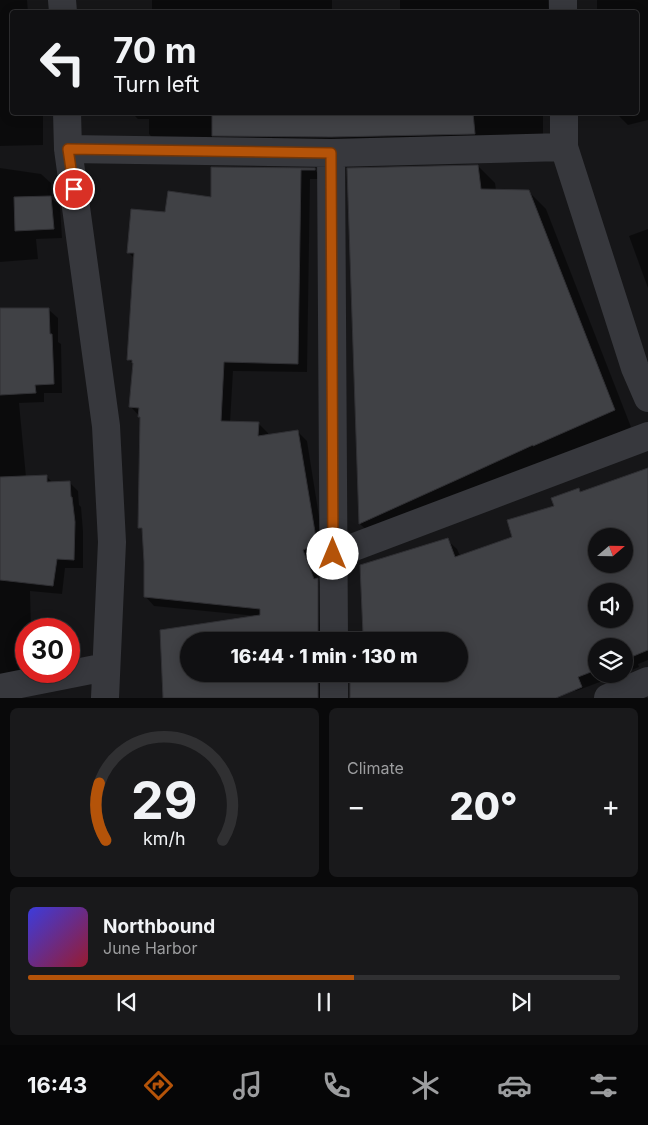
<!DOCTYPE html>
<html lang="en">
<head>
<meta charset="utf-8">
<style>
  :root { --surface:#101012; --page:#19191b; --text:#f1f3f6; --muted:#9c9d9f; --line:#303032; --accent:#b45309 }
  body { margin:0; font-family:Inter,sans-serif; background:var(--page); color:var(--text); height:100vh; display:flex; flex-direction:column; font-size:19px; white-space:nowrap }
  * { box-sizing:border-box; margin:0 }
  p { font-size:16px; color:var(--muted) }
  .icon { flex:none; width:28px; height:28px; fill:none; stroke:currentColor; stroke-width:2; stroke-linecap:round; stroke-linejoin:round }
  .map { position:relative; height:698px; overflow:hidden }
  .panel { display:flex; flex-direction:column; gap:10px; padding:10px; background:#09090a; flex:1 }
  .panel>* { flex:none }
  .hud { position:absolute; left:10px; top:10px; width:629px; height:105px; border-radius:5px; box-shadow:0 2px 12px #0003,0 0 0 1px var(--line); background:#101012; color:var(--text); overflow:hidden }
  .needle { width:32px; rotate:70deg }
  .buttons { position:absolute; left:588px; top:528px; display:grid; gap:10px }
  .buttons a { display:grid; place-items:center; width:45px; height:45px; border-radius:50%; background:var(--surface); box-shadow:0 2px 12px #0003,0 0 0 1px var(--line); font-size:25px }
  .speed { position:absolute; left:15px; top:618px; display:flex; gap:10px; font-size:25px; font-weight:700; text-align:center }
  .speed>* { display:grid; place-content:center; width:65px; height:65px; border-radius:50%; background:var(--surface); box-shadow:0 2px 12px #0003,0 0 0 1px var(--line); line-height:1 }
  .speed .limit { border:8px solid #d22; background:#fff; color:#111 }
  .pin { position:absolute; display:grid; place-items:center; width:42px; height:42px; color:#fff; margin:-21px; border:2px solid #fff; border-radius:50%; box-shadow:0 1px 5px #0007 }
  .me { position:absolute; width:55px; margin:-28px; rotate:0deg; stroke-linejoin:round; filter:drop-shadow(0 0 4px #0008) }
  .turn { display:flex; align-items:center; gap:18px; height:105px; padding:0 20px; font-size:22px }
  .turn .icon { width:65px; height:65px; stroke-width:2.5 }
  .turn b { display:block; font-size:35px; line-height:42px }
  .big { font-size:38px; font-weight:800; line-height:1.1 }
  .panel .widget { flex:1; display:flex; flex-direction:column; justify-content:center; gap:8px; min-width:0; padding:0 18px; border-radius:8px; background:var(--page) }
  .panel .dial { align-items:center; gap:0 }
  .dial svg { height:130px; overflow:visible; fill:none; stroke:var(--line); stroke-width:7; stroke-linecap:round; text-anchor:middle }
  .dial text { fill:var(--text); stroke:none }
  .song { display:flex; align-items:center; gap:15px }
  .cover { width:60px; height:60px; border-radius:8px; background:linear-gradient(135deg,hsl(240 70% 55%),hsl(350 70% 35%)) }
  .played { height:5px; border-radius:2px; background:linear-gradient(90deg,var(--accent) 55%,var(--line) 55%) }
  .keys { display:flex; justify-content:space-around; direction:ltr }
  .heat { display:flex; justify-content:space-between; align-items:center; font-size:28px; direction:ltr }
  .panel .tiles { flex:1; display:grid; gap:10px; grid-template-columns:1fr 1fr }
  .widget:last-child { grid-column:span 2 }
  .trip { position:absolute; left:180px; top:632px; width:288px; height:50px; border-radius:25px; background:var(--surface); box-shadow:0 2px 12px #0003,0 0 0 1px var(--line); font-weight:800; line-height:50px; text-align:center }
  .tabs { display:flex; height:80px; justify-content:space-around; align-items:center; background:#060607; color:var(--muted) }
  .tabs .icon { width:35px; height:35px }
  .tabs .on { color:var(--accent) }
  .tabs b { font-size:22px; color:var(--text) }
  .map>svg:first-child { display:block }
  .shadow { fill:#0007; fill-rule:evenodd }
  .building { fill:#404145; stroke:#303034; fill-rule:evenodd }
  .lines { fill:none; stroke-linecap:round; stroke-linejoin:round }
  .minor { stroke:#37383d; stroke-width:28 }
  .route-casing { stroke:#753606; stroke-width:12 }
  .route { stroke:#b45309; stroke-width:9 }
</style>
</head>
<body>
<div class="map">
<svg width="648" height="698" viewBox="0 0 648 698">
  <rect width="100%" height="100%" fill="#161618"/>
  <path class="shadow" d="M 0,0 L 27,0 L 28,12 L 12,12 L 12,112 L 43,112 L 43,145 L 0,146 Z
    M 152,0 L 332,0 L 332,12 L 152,12 Z
    M 400,0 L 548,0 L 549,12 L 400,12 Z
    M 597,0 L 648,0 L 648,120 L 628,125 L 619,116 L 618,112 L 636,112 L 636,12 L 597,12 Z
    M 131,112 L 543,112 L 543,139 L 158,143 L 149,134 L 149,119 L 138,119 Z
    M 478,166 L 495,183 L 496,190 L 529,192 L 546,209 L 631,427 L 377,540 L 360,524 Z
    M 0,168 L 41,174 L 51,183 L 52,199 L 60,206 L 62,238 L 36,239 L 38,259 L 0,262 Z
    M 212,168 L 315,170 L 324,179 L 310,179 L 307,372 L 233,371 L 230,423 L 259,424 L 268,433 L 268,436 L 298,432 L 307,441 L 325,554 L 312,560 L 320,582 L 327,641 L 189,641 L 189,674 L 331,674 L 327,698 L 164,698 L 162,631 L 256,616 L 154,606 L 145,596 L 144,531 L 139,527 L 141,418 L 131,407 L 134,365 L 128,359 L 135,259 L 128,252 L 166,213 L 212,198 Z
    M 648,229 L 648,288 L 629,236 Z
    M 0,310 L 49,310 L 58,318 L 58,342 L 61,344 L 62,393 L 44,393 L 44,402 L 19,403 L 26,477 L 46,476 L 53,483 L 69,482 L 78,491 L 79,505 L 81,507 L 83,531 L 83,568 L 65,568 L 62,594 L 30,591 L 31,629 L 26,629 L 26,671 L 0,684 Z
    M 648,469 L 648,660 L 638,664 L 639,667 L 624,673 L 624,646 L 596,646 L 596,674 L 621,674 L 576,691 L 566,682 L 514,537 L 578,490 L 582,493 ZM 596,536 L 624,536 L 624,564 L 596,564 ZM 596,591 L 624,591 L 624,619 L 596,619 Z
    M 447,540 L 457,549 L 522,698 L 351,698 L 351,674 L 459,674 L 459,641 L 350,641 L 351,636 L 364,635 Z"/>
  <path class="building" d="M 212,112 L 415,112 L 415,114 L 473,113 L 475,134 L 331,137 L 212,136 Z
    M 478,165 L 481,189 L 529,190 L 615,410 L 533,446 L 533,445 L 463,477 L 359,524 L 347,168 Z
    M 211,167 L 315,168 L 315,170 L 301,170 L 298,364 L 224,362 L 221,421 L 259,422 L 258,436 L 298,430 L 317,544 L 303,550 L 314,579 L 318,578 L 318,641 L 189,641 L 189,674 L 318,674 L 318,698 L 163,698 L 160,630 L 260,615 L 260,609 L 144,597 L 144,562 L 142,528 L 138,528 L 140,417 L 138,417 L 139,408 L 129,407 L 133,363 L 132,363 L 132,360 L 127,360 L 134,253 L 127,253 L 131,209 L 165,212 L 168,191 L 211,197 Z
    M 51,196 L 54,229 L 15,231 L 14,197 Z
    M 0,308 L 49,308 L 50,334 L 52,334 L 54,384 L 35,385 L 36,393 L 0,395 Z
    M 648,468 L 648,650 L 624,660 L 624,646 L 596,646 L 596,670 L 578,677 L 582,687 L 556,698 L 350,698 L 350,674 L 459,674 L 459,641 L 350,641 L 350,635 L 363,634 L 360,565 L 448,538 L 455,557 L 512,537 L 507,520 L 554,506 L 551,498 L 579,488 L 580,492 ZM 596,536 L 624,536 L 624,564 L 596,564 ZM 596,591 L 624,591 L 624,619 L 596,619 Z
    M 47,475 L 47,482 L 70,481 L 71,497 L 72,497 L 75,522 L 74,560 L 57,559 L 53,586 L 0,580 L 0,477 Z"/>
  <g class="lines">
    <path class="minor" d="M 62,0 L 63,12
      M 563,0 L 563,12
      M 67,112 L 68,149 L 106,426 L 112,542 L 105,698
      M 564,112 L 564,147 L 635,368 L 648,398
      M 68,149 L 331,153 L 564,147
      M 331,153 L 334,641
      M 333,555 L 648,436
      M 334,674 L 334,698
      M 0,688 L 106,667
      M 608,698 L 648,681"/>
  </g>
  <g class="lines">
    <g class="route-casing">
      <path id="route" d="M 74,189 L 68,149 L 331,153 L 333,554"/>
    </g>
    <use href="#route" class="route"/>
  </g>
</svg>
<div class="buttons">
<a><svg class="needle" viewBox="-14 -14 28 28"><path d="M0-13l5 13h-10z" fill="#e53935"/><path d="M0 13l5-13h-10z" fill="#9c9d9f"/></svg></a>
<a><svg class="icon" aria-label="sound" viewBox="0 0 24 24"><path d="M4 9h4l5-4v14l-5-4H4zM17 9q2 3 0 6"/></svg></a>
<a><svg class="icon" aria-label="layers" viewBox="0 0 24 24"><path d="M12 4l9 5-9 5-9-5zM3 14l9 5 9-5"/></svg></a>
</div>
<div class="speed"><div class="limit">30</div></div>
<div class="pin" style="left:74px;top:189px;background:#d93025"><svg class="icon" aria-label="arrive" viewBox="0 0 24 24"><path d="M6 21V4h12l-3 4 3 4H6"/></svg></div>
<svg class="me" style="left:333px;top:554px" viewBox="-20 -20 40 40"><circle r="19" fill="#fff"/><path d="M0-13L10 11 0 6-10 11z" fill="#b45309"/></svg>
<div class="trip">16:44 · 1 min · 130 m</div>
<div class="hud">
<div class="turn"><svg class="icon" aria-label="left" viewBox="0 0 24 24"><path d="M17 20v-9H6M10 6l-5 5 5 5"/></svg><div><b>70 m</b>Turn left</div></div>
</div>
</div>
<section class="panel">
<div class="tiles">
<div class="widget dial"><svg viewBox="0 0 100 80">
<path d="M14 69A42 42 0 1 1 86 69"/>
<path d="M14 69A42 42 0 0 1 10 34" stroke="#b45309"/>
<text x="50" y="56" font-size="32" font-weight="700">29</text>
<text x="50" y="72" font-size="11">km/h</text>
</svg></div>
<div class="widget"><p>Climate</p>
<div class="heat"><a>−</a><b class="big">20°</b><a>+</a></div>
</div>
<div class="widget">
<div class="song"><i class="cover"></i><div><b>Northbound</b><p>June Harbor</p></div></div>
<div class="played"></div>
<div class="keys"><svg class="icon" aria-label="previous" viewBox="0 0 24 24"><path d="M18 5L8 12l10 7zM5 5v14"/></svg><svg class="icon" aria-label="pause" viewBox="0 0 24 24"><path d="M8 5v14M16 5v14"/></svg><svg class="icon" aria-label="next" viewBox="0 0 24 24"><path d="M6 5l10 7-10 7zM19 5v14"/></svg></div>
</div>
</div>
</section>
<nav class="tabs">
<b>16:43</b>
<svg class="icon on" aria-label="directions" viewBox="0 0 24 24"><path d="M12 3l9 9-9 9-9-9zM9 14v-3h6M13 9l2 2-2 2"/></svg>
<svg class="icon" aria-label="music" viewBox="0 0 24 24"><path d="M9 18V5l10-2v13"/><circle cx="6" cy="18" r="3"/><circle cx="16" cy="16" r="3"/></svg>
<svg class="icon" aria-label="phone" viewBox="0 0 24 24"><path d="M5 4h4l2 5-3 2q2 4 5 5l2-3 5 2v4C11 20 4 13 5 4z"/></svg>
<svg class="icon" aria-label="climate" viewBox="0 0 24 24"><path d="M12 3v18M4 7l16 10M4 17L20 7"/></svg>
<svg class="icon" aria-label="car" viewBox="0 0 24 24"><path d="M5 17H2v-5l4-1 3-4h7l3 4 3 1v5h-3M9 17h6M6 11h13"/><circle cx="7" cy="17" r="2"/><circle cx="17" cy="17" r="2"/></svg>
<svg class="icon" aria-label="filters" viewBox="0 0 24 24"><path d="M4 7h16M4 17h16"/><circle cx="9" cy="7" r="2"/><circle cx="15" cy="17" r="2"/></svg>
</nav>
</body>
</html>
